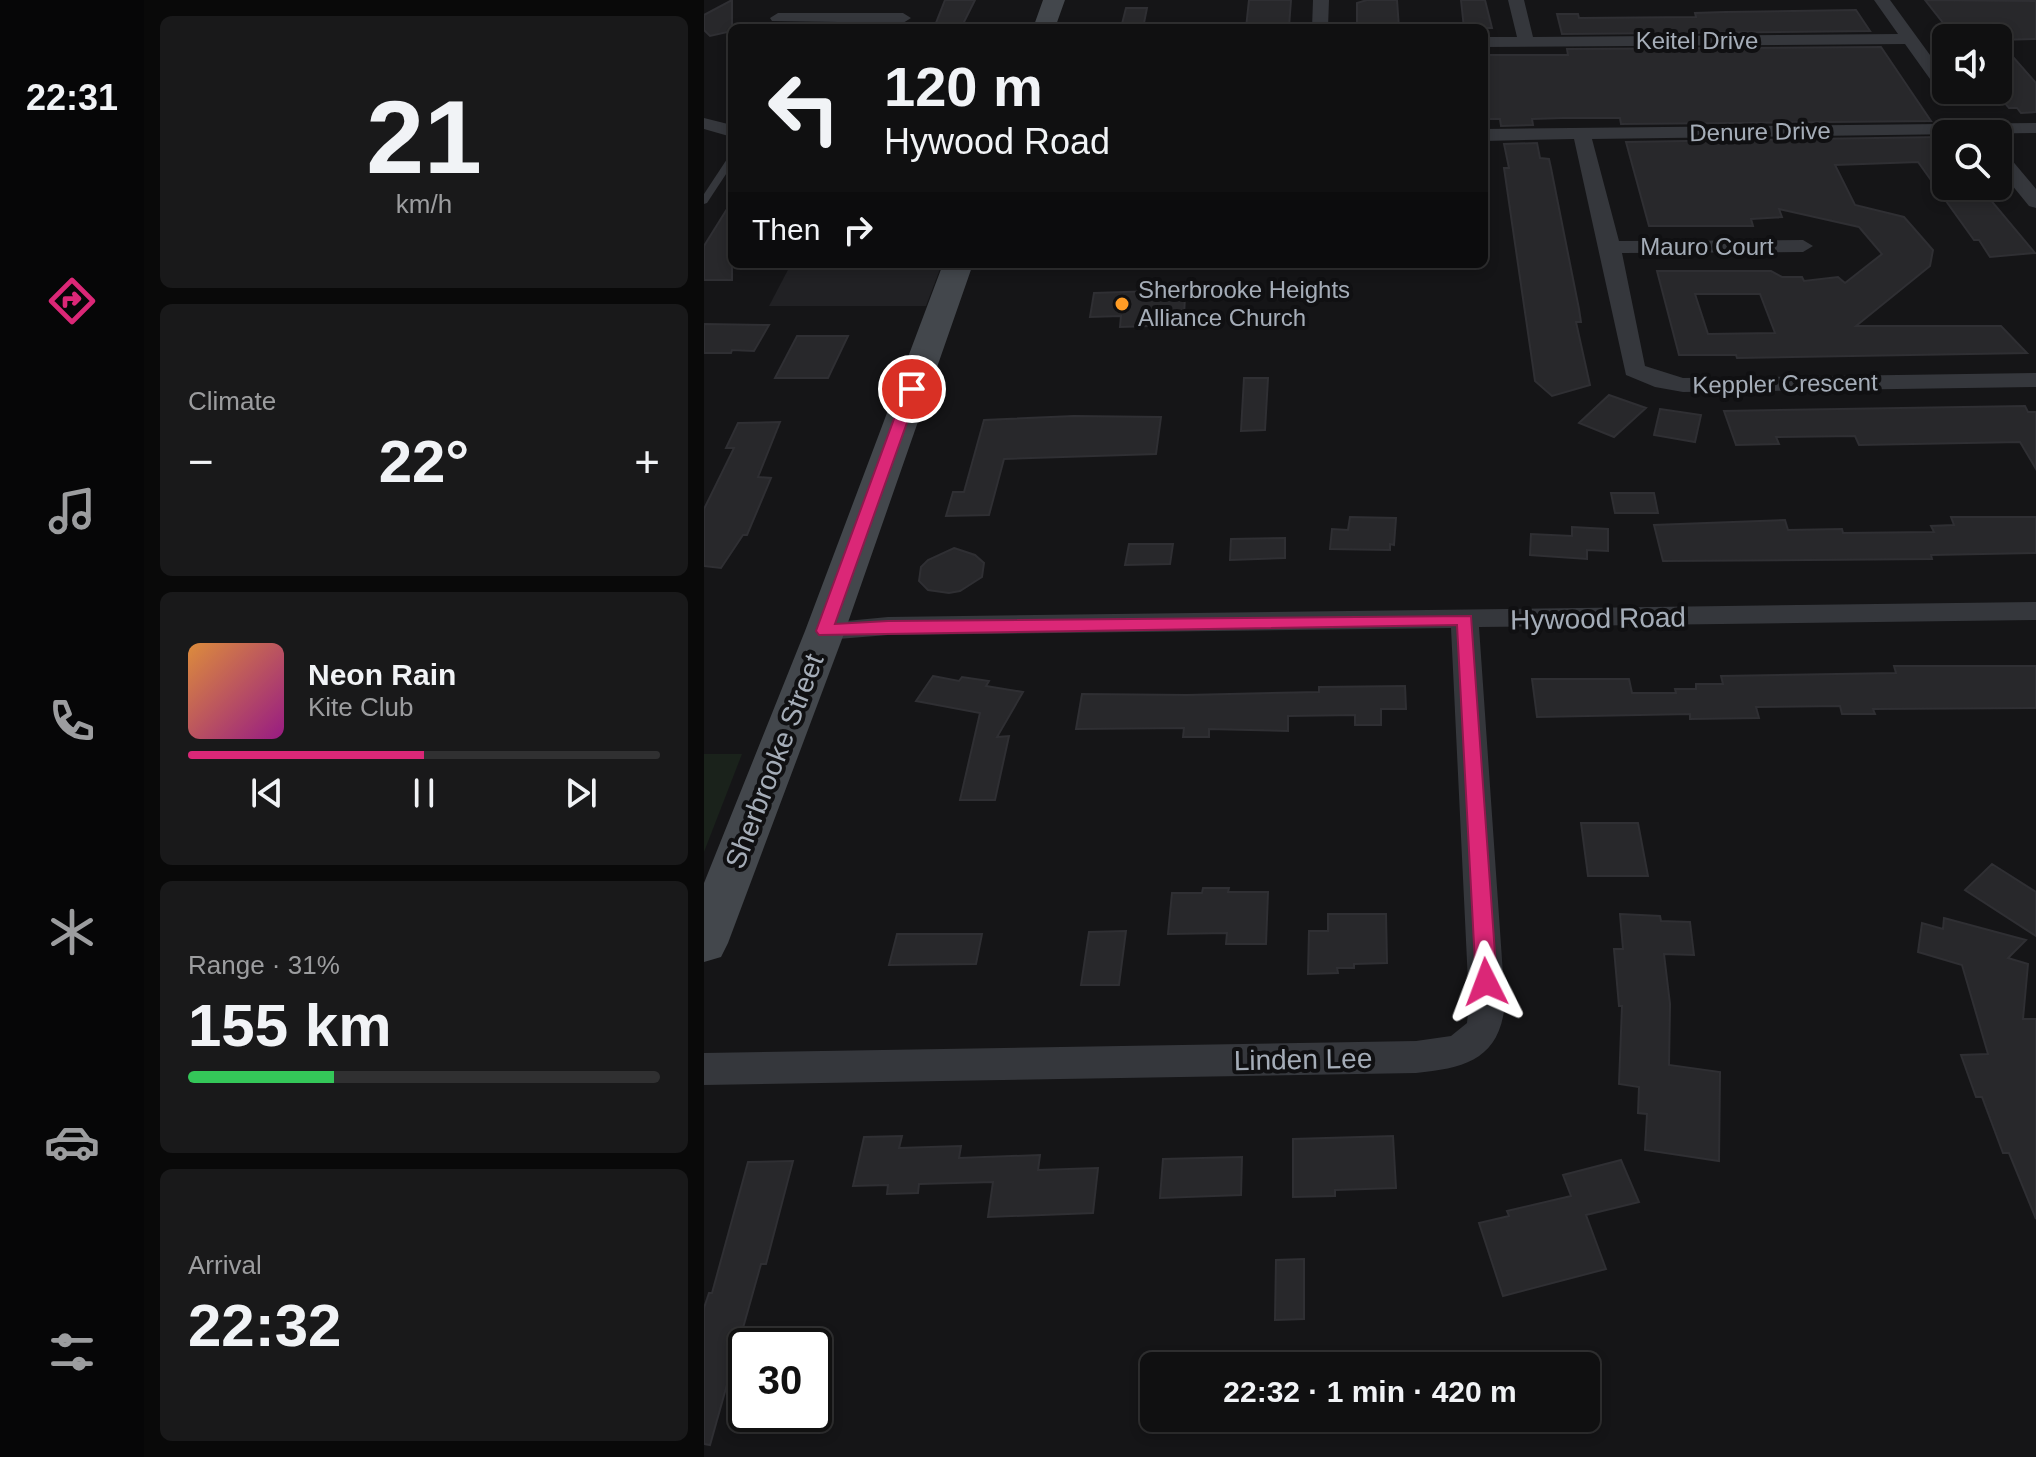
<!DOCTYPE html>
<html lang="en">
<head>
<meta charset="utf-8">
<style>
  :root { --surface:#101011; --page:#19191a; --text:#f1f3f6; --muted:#9c9d9f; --line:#303031; --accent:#db2777 }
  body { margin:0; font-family:Helvetica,sans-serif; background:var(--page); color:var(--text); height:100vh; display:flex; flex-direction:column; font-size:30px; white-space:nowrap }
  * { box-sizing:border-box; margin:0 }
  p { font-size:26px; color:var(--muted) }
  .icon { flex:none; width:44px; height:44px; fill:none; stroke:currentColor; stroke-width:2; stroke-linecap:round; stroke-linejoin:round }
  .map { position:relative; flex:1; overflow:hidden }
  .details { display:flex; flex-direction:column; gap:16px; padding:16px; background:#090909; width:560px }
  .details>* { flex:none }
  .hud { position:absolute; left:24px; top:24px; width:760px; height:244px; border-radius:12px; box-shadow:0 4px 12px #0003,0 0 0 2px var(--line); background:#101011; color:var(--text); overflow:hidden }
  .fabs { position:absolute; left:1228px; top:24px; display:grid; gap:16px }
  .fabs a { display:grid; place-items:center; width:80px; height:80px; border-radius:12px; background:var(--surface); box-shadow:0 4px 12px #0003,0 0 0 2px var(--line); font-size:40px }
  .speed { position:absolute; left:24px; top:1328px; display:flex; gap:16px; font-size:40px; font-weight:700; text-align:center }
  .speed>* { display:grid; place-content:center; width:104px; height:104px; border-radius:50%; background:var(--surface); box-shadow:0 4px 12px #0003,0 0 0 2px var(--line); line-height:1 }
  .speed .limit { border:4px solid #111; border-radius:12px; background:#fff; color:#111 }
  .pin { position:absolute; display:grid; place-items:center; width:68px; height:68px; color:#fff; margin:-34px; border:4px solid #fff; border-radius:50%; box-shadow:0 2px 8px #0007 }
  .me { position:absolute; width:88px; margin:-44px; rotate:357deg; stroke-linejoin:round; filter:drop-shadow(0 0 6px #0008) }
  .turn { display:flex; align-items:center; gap:28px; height:168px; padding:0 24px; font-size:36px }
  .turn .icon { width:104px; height:104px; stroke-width:2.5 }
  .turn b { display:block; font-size:56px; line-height:68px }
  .then { display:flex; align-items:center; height:76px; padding:0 24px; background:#0003; gap:16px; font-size:30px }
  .big { font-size:60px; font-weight:700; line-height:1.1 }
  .details .widget { flex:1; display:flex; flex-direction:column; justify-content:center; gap:12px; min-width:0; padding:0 28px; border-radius:12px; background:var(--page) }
  .details .dial { align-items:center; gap:0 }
  .dial b { font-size:104px; line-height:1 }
  .song { display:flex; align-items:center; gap:24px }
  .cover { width:96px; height:96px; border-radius:12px; background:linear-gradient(135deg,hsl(30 70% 55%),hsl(310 70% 35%)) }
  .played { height:8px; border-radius:4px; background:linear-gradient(90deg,var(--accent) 50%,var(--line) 50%) }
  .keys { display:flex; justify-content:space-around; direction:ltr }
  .heat { display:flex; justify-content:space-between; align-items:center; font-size:44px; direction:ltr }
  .charge { height:12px; border-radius:6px; background:linear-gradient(90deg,#34c759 31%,var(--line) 0) }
  .trip { position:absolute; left:436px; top:1352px; width:460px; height:80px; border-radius:12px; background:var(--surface); box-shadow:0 4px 12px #0003,0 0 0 2px var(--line); font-weight:700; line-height:80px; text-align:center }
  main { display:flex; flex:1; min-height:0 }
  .dock { display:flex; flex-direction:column; width:144px; justify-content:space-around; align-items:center; background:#060607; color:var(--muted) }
  .dock .icon { width:56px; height:56px }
  .dock .current { color:var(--accent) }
  .dock b { font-size:36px; color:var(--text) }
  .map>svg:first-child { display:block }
  .built { fill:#212124 }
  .green { fill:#1a221b }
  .building { fill:#28282b; stroke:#2f2f33; stroke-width:2; fill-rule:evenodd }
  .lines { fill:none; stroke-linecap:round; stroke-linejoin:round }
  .service { fill:#35373c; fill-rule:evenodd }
  .minor { fill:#35373c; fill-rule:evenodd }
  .secondary { fill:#43474c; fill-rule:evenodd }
  .route { fill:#db2777; stroke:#8e194d; stroke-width:2 }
  .poi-dot { fill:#ff9c25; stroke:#101012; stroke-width:3 }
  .labels { text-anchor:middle; stroke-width:8; stroke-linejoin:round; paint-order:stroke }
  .far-street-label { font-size:24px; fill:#a5adb8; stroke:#101012 }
  .far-poi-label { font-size:24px; fill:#a5adb8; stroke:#101012; text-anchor:start }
  .street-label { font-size:28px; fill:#a5adb8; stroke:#101012 }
</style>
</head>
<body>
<main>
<nav class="dock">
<b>22:31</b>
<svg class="icon current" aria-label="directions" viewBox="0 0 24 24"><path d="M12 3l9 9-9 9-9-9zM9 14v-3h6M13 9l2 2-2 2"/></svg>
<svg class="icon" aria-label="music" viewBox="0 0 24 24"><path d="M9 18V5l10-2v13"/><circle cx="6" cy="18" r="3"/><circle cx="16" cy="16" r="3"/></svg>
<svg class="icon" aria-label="phone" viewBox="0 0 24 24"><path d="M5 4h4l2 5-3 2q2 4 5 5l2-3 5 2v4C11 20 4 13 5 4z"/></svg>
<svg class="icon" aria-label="climate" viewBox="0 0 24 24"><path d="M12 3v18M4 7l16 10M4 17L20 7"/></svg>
<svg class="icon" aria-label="car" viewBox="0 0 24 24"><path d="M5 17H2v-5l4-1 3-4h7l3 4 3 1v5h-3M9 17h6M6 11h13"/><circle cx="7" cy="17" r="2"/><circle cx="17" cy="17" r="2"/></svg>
<svg class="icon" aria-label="filters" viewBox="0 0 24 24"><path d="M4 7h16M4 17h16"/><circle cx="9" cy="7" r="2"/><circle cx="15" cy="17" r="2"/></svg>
</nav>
<section class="details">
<div class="widget dial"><b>21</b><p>km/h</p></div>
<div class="widget"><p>Climate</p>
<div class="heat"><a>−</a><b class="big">22°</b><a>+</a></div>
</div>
<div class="widget">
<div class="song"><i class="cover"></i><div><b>Neon Rain</b><p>Kite Club</p></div></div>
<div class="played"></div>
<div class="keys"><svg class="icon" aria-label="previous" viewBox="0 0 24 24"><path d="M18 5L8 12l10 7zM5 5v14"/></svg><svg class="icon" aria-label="pause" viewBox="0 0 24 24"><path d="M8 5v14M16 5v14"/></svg><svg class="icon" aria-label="next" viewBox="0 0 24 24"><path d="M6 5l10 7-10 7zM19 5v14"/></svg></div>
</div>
<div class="widget"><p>Range · 31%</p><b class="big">155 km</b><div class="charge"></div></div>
<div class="widget"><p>Arrival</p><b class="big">22:32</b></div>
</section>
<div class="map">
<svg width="1332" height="1457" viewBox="0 0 1332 1457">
  <rect width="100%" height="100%" fill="#151517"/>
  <path class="built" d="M 87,264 L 238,264 L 222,306 L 65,306 Z"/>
  <path class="green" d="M 0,754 L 38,754 L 0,852 Z"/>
  <path class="building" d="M 28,0 L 28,31 L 6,36 L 0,30 L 0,15 Z
    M 241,0 L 271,0 L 257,28 L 230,28 Z
    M 545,0 L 587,0 L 585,27 L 542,28 Z
    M 663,0 L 693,0 L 695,28 L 653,28 L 653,3 Z
    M 757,0 L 781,0 L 788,28 L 760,28 Z
    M 1221,0 L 1332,1 L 1332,39 L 1294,40 L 1332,83 L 1332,112 L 1317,113 L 1313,108 L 1305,108 L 1294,95 L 1294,38 L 1251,38 Z
    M 422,8 L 443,8 L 439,28 L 417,28 Z
    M 1152,10 L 1166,31 L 858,34 L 853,14 L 874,14 L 875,18 L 992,17 L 991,13 L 1021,12 Z
    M 1177,47 L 1227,121 L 917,124 L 916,118 L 858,118 L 828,119 L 829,125 L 797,126 L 796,119 L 782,119 L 780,106 L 780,55 L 864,55 L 863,49 Z
    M 1238,137 L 1242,143 L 1242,186 L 1275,186 L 1331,253 L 1286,257 L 1275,240 L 1270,240 L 1214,162 L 1131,165 L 1151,205 L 1200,217 L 1229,250 L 1226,266 L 1152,326 L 1297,326 L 1323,353 L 1033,358 L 1032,355 L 975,355 L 953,271 L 1067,271 L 1078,277 L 1098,277 L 1100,281 L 1134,277 L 1141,283 L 1178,254 L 1155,227 L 1075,209 L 1078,217 L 1047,219 L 1049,226 L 945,226 L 922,142 ZM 991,294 L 1056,294 L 1071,333 L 1004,334 Z
    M 833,143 L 836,158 L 845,159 L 847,168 L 875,309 L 877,322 L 872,322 L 886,385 L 848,396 L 831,381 L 800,168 L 805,168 L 800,144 Z
    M 28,201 L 28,280 L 0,280 L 0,246 Z
    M 450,291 L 449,296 L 481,295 L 480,317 L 447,318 L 446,326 L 416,327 L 417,316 L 386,317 L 390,293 Z
    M 0,324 L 65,325 L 50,351 L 28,350 L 27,353 L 0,353 Z
    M 93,336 L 144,336 L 124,378 L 71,378 Z
    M 540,378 L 564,378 L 561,430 L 537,431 Z
    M 905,395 L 942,408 L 910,437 L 875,423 Z
    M 1321,406 L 1324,412 L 1332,412 L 1332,469 L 1316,442 L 1155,445 L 1151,436 L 1072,437 L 1075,444 L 1032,445 L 1020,411 Z
    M 956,409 L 997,415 L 991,442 L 950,435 Z
    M 370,416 L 457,417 L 452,454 L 300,459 L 285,515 L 242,516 L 249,492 L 260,492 L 280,420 Z
    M 76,422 L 54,477 L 67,478 L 43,535 L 39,535 L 17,568 L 0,566 L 0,509 L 30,448 L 22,448 L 34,423 Z
    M 907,493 L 950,493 L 954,513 L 911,513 Z
    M 646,517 L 692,518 L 690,545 L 686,544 L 686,550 L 626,549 L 628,529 L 644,530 Z
    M 1247,517 L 1332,517 L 1332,553 L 1227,555 L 1228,559 L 959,561 L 950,525 L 1081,520 L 1084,530 L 1138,529 L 1139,533 L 1230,532 L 1227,526 L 1250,525 Z
    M 868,527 L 904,529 L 904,551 L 883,550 L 883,559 L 826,555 L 827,534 L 868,536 Z
    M 581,538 L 581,558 L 526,560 L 527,539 Z
    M 425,544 L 469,544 L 466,564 L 421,565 Z
    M 250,548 L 271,555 L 280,563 L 278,577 L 256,591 L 245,593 L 224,590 L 215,581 L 217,567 L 224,560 Z
    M 1190,666 L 1332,666 L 1332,708 L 1169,709 L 1171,714 L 1138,714 L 1136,706 L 1052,707 L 1055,718 L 986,719 L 986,714 L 833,717 L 828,679 L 925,679 L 928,693 L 972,693 L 971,689 L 992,689 L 992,684 L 1019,684 L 1017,676 L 1192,673 Z
    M 229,676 L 255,681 L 258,677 L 285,681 L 282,686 L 319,692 L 293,737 L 305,736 L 291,800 L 256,800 L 276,713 L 212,701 Z
    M 701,686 L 702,709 L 677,709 L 677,725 L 651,725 L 651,715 L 584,716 L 584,731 L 505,729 L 505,737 L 479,737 L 480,728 L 372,729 L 378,694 L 483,695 L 615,692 L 615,687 Z
    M 877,823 L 934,823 L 944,876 L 884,876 Z
    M 1288,864 L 1332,892 L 1332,936 L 1261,890 Z
    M 499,888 L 525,888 L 524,892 L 564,892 L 562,944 L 522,944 L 523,933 L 464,934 L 468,893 L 498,893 Z
    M 624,914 L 682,914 L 683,963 L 650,964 L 650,968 L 633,968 L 634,973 L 604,974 L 605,931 L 624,931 Z
    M 916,914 L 956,916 L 957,921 L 986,922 L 990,955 L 960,954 L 966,1004 L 965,1065 L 1016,1072 L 1015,1161 L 941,1150 L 943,1114 L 934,1113 L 935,1087 L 915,1084 L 918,1006 L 915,1006 L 910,949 L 919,949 Z
    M 1240,918 L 1322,940 L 1304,958 L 1324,964 L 1319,1019 L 1332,1019 L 1332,1219 L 1305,1153 L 1299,1153 L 1278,1097 L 1272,1097 L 1257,1055 L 1284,1054 L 1258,965 L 1214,952 L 1218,923 L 1239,929 Z
    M 422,931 L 415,985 L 377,985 L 385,932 Z
    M 193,934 L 278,934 L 272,964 L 185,965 Z
    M 198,1136 L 195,1148 L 257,1146 L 255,1158 L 336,1155 L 334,1170 L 394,1168 L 389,1213 L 284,1217 L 289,1182 L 215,1184 L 214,1193 L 183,1194 L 184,1185 L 149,1186 L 160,1137 Z
    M 689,1136 L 692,1188 L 631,1190 L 631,1196 L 589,1197 L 589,1139 Z
    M 538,1157 L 537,1195 L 456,1198 L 459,1159 Z
    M 917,1160 L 935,1202 L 882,1215 L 902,1269 L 799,1296 L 775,1223 L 805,1216 L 803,1211 L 867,1196 L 859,1175 Z
    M 89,1161 L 62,1264 L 57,1264 L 6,1445 L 0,1444 L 0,1308 L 5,1293 L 8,1293 L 44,1162 Z
    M 600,1259 L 600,1319 L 571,1320 L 572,1260 Z"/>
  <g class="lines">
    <path class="service" d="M 28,155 L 28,165 L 3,203 L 0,204 L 0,194 L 25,156 Z"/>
    <path class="minor" d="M 609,0 L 625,0 L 624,28 L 608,28 Z
      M 804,0 L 820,0 L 829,37 L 1194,34 L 1170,0 L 1186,0 L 1242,77 L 1242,90 L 1250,90 L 1242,94 L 1236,93 L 1201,44 L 780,47 L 780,37 L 813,37 Z
      M 74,13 L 199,13 L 207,18 L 199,23 L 68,21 L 66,18 Z
      M 0,118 L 28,125 L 28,137 L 0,129 Z
      M 1332,123 L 1332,133 L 888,139 L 915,241 L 1099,240 L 1109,246 L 1099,252 L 918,253 L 941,366 L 979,378 L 1332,373 L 1332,387 L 979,392 L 951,387 L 922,375 L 870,139 L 780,141 L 780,129 Z
      M 1294,150 L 1301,152 L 1332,189 L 1332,208 L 1325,206 L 1294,168 Z
      M 1332,602 L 1332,620 L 775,627 L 801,1003 C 796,1059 762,1068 712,1073 L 0,1085 L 0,1053 L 712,1041 L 747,1036 L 763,1023 L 765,1003 L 747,628 L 184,635 L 121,640 L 111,638 L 107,631 L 111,624 L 184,617 Z"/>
    <path class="secondary" d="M 339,0 L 361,0 L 351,28 L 329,28 Z
      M 239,264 L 269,264 L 141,631 L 24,943 L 17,957 L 0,962 L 0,883 L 101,631 Z"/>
  </g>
  <path class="route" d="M 208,385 L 215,389 L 131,624 L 184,621 L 767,616 L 793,982 L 790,988 L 782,990 L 775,988 L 772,982 L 753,625 L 115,635 L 112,631 L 201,389 Z"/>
  <circle class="poi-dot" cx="418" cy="304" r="8"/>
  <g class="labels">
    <g class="far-street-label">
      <text x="993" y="49">Keitel Drive</text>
      <text transform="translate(1056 132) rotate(-1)" y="8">Denure Drive</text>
      <text x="1003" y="255">Mauro Court</text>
      <text transform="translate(1081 384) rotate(-1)" y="8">Keppler Crescent</text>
    </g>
    <g class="far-poi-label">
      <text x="434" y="298">Sherbrooke Heights<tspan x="434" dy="28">Alliance Church</tspan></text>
    </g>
    <g class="street-label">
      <text transform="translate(894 618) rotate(-1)" y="10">Hywood Road</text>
      <text transform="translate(70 761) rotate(-69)" y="10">Sherbrooke Street</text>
      <text transform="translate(599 1059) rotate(-1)" y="10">Linden Lee</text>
    </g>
  </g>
</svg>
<div class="fabs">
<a><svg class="icon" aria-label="sound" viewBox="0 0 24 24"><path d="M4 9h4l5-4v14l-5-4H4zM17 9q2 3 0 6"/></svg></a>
<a><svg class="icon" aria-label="search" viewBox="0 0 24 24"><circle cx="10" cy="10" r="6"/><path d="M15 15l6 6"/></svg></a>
</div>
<div class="speed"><div class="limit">30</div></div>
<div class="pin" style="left:208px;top:389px;background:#d93025"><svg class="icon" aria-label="arrive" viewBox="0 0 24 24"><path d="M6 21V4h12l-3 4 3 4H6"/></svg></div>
<svg class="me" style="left:782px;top:982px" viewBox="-20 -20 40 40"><path d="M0-17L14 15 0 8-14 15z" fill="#db2777" stroke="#fff" stroke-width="4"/></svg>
<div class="trip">22:32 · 1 min · 420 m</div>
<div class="hud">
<div class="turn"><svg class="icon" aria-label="left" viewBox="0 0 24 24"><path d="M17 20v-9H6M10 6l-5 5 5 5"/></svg><div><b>120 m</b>Hywood Road</div></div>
<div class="then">Then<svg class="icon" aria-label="right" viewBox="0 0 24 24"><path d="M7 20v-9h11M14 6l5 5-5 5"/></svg></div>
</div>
</div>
</main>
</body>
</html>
